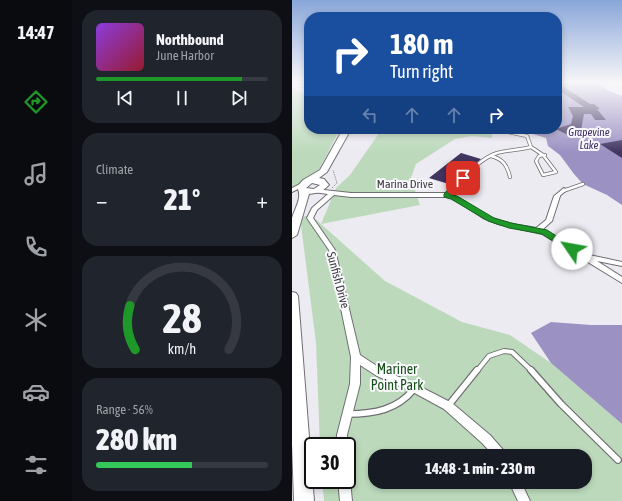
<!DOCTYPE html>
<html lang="en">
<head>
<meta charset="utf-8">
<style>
  :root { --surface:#171b24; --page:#20242c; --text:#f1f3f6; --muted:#9ea1a6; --line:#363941; --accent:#1f982a }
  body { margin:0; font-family:"Asap Condensed",sans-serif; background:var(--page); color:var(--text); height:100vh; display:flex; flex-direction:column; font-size:15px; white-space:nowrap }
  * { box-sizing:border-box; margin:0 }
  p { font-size:13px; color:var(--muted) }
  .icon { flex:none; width:22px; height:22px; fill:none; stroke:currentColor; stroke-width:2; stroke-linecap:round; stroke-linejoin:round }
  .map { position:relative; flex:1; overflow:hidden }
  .panel { display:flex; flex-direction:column; gap:10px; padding:10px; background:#0d0f14; width:220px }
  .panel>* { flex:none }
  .top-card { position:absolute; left:12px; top:12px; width:258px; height:122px; border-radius:16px; box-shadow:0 2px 6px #0003; background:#1a4fa0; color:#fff; overflow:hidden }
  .speed { position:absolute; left:12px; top:437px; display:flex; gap:8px; font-size:20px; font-weight:700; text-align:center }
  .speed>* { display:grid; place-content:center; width:52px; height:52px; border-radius:50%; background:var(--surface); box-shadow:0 2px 6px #0003; line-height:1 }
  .speed .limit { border:2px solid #111; border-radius:6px; background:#fff; color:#111 }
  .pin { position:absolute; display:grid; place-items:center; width:34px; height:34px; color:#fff; margin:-17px; border-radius:8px; box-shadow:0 2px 6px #0006 }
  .me { position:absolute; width:44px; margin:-22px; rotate:303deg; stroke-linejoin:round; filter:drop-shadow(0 0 3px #0008) }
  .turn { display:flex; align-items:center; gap:14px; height:84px; padding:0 20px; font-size:18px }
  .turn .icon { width:52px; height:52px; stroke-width:2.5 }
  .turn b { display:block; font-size:28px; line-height:34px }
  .lanes { display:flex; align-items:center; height:38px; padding:0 20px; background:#0003; justify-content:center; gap:20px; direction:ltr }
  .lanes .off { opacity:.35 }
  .big { font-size:30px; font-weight:800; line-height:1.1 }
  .panel .tile { flex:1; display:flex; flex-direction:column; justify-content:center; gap:6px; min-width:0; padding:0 14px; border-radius:16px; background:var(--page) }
  .panel .dial { align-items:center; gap:0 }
  .dial svg { height:104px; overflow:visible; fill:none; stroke:var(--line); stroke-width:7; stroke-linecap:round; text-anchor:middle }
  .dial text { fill:var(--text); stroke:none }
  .song { display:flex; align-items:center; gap:12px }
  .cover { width:48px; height:48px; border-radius:6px; background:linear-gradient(135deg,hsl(270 70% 55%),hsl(350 70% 35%)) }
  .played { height:4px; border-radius:2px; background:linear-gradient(90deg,var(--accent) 85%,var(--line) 85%) }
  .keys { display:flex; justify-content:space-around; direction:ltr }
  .heat { display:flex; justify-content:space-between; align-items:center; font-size:22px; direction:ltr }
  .charge { height:6px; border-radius:3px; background:linear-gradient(90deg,#34c759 56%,var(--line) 0) }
  .trip { position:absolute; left:76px; top:449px; width:224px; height:40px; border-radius:16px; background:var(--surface); box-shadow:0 2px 6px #0003; font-weight:800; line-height:40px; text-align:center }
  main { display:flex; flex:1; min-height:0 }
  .menu { display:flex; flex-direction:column; width:72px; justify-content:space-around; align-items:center; background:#090b0e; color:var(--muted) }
  .menu .icon { width:28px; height:28px }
  .menu .selected { color:var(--accent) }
  .menu b { font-size:18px; color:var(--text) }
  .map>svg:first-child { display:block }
  .green { fill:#bcdabb; fill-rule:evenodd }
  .water { fill:#9c91c3 }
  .building { fill:#423661 }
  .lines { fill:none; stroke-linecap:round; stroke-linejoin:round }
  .lane-far4-casing { stroke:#6f6e73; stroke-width:3 }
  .lane-far3-casing { stroke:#6f6e73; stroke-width:4 }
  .lane-far2-casing { stroke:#6f6e73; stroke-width:5.5 }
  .lane-far1-casing { stroke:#6f6e73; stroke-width:6 }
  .lane-casing { stroke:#6f6e73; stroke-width:8 }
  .street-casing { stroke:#6f6e73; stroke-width:2 }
  .secondary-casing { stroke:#6f6e73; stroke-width:2 }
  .path { stroke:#929196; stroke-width:1; stroke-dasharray:1.5 1; stroke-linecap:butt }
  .lane-far4 { stroke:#fff; stroke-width:2 }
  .lane-far3 { stroke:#fff; stroke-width:2.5 }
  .lane-far2 { stroke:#fff; stroke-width:3.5 }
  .lane-far1 { stroke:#fff; stroke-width:4 }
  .lane { stroke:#fff; stroke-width:5.5 }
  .street { fill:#fff; fill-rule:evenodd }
  .secondary { fill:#fff; fill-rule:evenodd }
  .route { fill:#1f982a; stroke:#14631b }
  .labels { text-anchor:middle; stroke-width:4; stroke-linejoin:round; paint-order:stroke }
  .far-water-label { font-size:11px; font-style:italic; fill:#3d2a67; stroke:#faf9fe }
  .street-label { font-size:12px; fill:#3b3a3d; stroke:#faf9fe }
  .near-park-label { font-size:14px; fill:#154f18; stroke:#faf9fe }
</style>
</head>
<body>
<main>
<nav class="menu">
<b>14:47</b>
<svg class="icon selected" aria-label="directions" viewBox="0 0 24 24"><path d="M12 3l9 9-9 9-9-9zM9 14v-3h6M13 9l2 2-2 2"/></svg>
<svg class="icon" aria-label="music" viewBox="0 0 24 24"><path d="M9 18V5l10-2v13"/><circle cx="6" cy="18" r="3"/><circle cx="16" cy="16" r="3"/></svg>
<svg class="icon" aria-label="phone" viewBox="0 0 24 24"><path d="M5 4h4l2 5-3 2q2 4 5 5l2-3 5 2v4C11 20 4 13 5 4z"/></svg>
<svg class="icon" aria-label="climate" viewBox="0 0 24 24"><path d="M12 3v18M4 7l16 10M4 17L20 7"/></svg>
<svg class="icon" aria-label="car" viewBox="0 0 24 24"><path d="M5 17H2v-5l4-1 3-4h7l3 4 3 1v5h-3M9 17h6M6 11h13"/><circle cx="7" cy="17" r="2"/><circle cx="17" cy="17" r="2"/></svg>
<svg class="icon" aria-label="filters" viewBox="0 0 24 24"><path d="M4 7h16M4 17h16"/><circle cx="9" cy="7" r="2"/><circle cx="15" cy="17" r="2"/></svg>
</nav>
<section class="panel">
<div class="tile">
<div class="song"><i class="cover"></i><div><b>Northbound</b><p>June Harbor</p></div></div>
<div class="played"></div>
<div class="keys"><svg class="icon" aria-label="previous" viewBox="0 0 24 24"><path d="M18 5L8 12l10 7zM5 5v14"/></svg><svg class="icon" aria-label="pause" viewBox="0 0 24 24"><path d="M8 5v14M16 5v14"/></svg><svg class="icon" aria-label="next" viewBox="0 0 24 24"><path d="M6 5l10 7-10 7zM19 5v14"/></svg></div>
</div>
<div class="tile"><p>Climate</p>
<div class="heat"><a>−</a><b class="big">21°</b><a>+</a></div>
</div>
<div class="tile dial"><svg viewBox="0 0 100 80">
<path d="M14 69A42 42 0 1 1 86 69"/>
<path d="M14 69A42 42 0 0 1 10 35" stroke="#1f982a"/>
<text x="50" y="56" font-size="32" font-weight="700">28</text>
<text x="50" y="72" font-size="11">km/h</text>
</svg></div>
<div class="tile"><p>Range · 56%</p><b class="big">280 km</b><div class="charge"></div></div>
</section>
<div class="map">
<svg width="330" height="501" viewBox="0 0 330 501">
  <rect width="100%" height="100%" fill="#edebf2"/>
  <path class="green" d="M 0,88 L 17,95 L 17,129 L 48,129 L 24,175 L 0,187 Z
    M 90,129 L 138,129 L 132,133 L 160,129 L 199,129 L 200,138 L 180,136 L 163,139 L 124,164 L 119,178 L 128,205 L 29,224 L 93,281 L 170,322 L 218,335 L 259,363 L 330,424 L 330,501 L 32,501 L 30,480 L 55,480 L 55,446 L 28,446 L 24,343 L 8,217 L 19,215 L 29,224 L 44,188 L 58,175 ZM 83,456 L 293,456 L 293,482 L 83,482 Z"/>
  <path class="water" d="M 265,82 L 303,82 L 317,91 L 330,96 L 330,205 L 315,195 L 291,184 L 282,174 L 268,155 L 256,146 L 254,138 L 224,129 L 265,129 Z
    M 259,322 L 299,325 L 330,325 L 330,424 L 259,363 L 239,333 Z"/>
  <path class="building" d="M 272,87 L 298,104 L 302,104 L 308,109 L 305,109 L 314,120 L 303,120 L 299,114 L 292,114 L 288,136 L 280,137 L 264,129 L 279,124 L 281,116 L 276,107 L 292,107 L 265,89 Z
    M 330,140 L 330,158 L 308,144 Z
    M 169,153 L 189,159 L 160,185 L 137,178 Z"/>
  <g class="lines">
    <g class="lane-far4-casing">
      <path id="lane-far4" d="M 17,83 L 9,86 L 17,88"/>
    </g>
    <g class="lane-far3-casing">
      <path id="lane-far3" d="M 239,147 L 251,155
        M 251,155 L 264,172 L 251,175 L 244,161 L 247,156 Z
        M 251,155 L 253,155
        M 199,156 C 211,159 215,165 218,177
        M 158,191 C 171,178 187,159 205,153 C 216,150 228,150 239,147 L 235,136 L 207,130
        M 271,191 L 291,184"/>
    </g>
    <g class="lane-far2-casing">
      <path id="lane-far2" d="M 154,195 L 159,190
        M 265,196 L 272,190"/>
    </g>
    <g class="lane-far1-casing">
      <path id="lane-far1" d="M 185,371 L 197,356 L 212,351 L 220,352 L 240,371"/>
    </g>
    <g class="lane-casing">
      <path id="lane" d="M 239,370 L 269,404 L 326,460
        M 156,406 L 185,370
        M 56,414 C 82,414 105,410 122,389"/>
    </g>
    <g class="street-casing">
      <path id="street" d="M 10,183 L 13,185 L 12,186 L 0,192 L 0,188 Z
        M 23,189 L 59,193 L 154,193 C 170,197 181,208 195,216 C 210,223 228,225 244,228 L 254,220 L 262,196 L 265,194 L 268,196 L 260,221 L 250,230 L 254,231 L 293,254 L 330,262 L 330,266 L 305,261 L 330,277 L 330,283 L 250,234 L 206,224 L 191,218 L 160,198 L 154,197 L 59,197 L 42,195 L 25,210 L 21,218 L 43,250 L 68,355 L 91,370 L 125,385 L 160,403 L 198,435 L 213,452 L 215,456 L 202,456 L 190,443 L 152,409 L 119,391 L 85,376 L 68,365 L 68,384 L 55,435 L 56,446 L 55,447 L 55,446 L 44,446 L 45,435 L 58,384 L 59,357 L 37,250 L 15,218 L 20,208 L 36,194 L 21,192 L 20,191 Z
        M 55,475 L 58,480 L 60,501 L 48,501 L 46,480 L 55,480 Z
        M 217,482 L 229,482 L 238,501 L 226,501 Z"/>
    </g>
    <g class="secondary-casing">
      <path id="secondary" d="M 51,129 L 59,129 L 35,172 L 27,178 L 32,179 L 37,185 L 29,192 L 17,194 L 5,235 L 0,238 C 0,232 0,224 0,218 C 3,208 11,197 5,187 L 11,180 L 28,170 ZM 20,183 L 28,185 L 22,189 L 14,188 Z
        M 0,292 L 4,293 L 6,296 L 22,501 L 2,501 L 0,444 Z"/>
    </g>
    <path class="path" d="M 40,188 L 45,183 L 41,170"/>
    <use href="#lane-far4" class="lane-far4"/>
    <use href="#lane-far3" class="lane-far3"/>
    <use href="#lane-far2" class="lane-far2"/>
    <use href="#lane-far1" class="lane-far1"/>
    <use href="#lane" class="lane"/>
    <use href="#street" class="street"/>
    <use href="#secondary" class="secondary"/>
  </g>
  <linearGradient id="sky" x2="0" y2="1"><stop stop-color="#89a6d9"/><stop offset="0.54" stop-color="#f7f6f9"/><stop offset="1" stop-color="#f7f6f9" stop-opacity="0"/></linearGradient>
  <rect width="330" height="152" fill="url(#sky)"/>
  <path class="route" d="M 171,176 L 175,178 L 159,195 L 165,196 L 202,218 L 219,223 L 255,230 L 285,249 L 280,252 L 277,251 L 250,234 L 217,228 L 196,221 L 159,199 L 152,197 L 152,194 L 169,177 Z"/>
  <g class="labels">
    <g class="far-water-label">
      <text x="297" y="136">Grapevine<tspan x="297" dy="13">Lake</tspan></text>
    </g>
    <g class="street-label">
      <text x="113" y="188">Marina Drive</text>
      <text transform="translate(46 280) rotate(75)" y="4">Sunfish Drive</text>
    </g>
    <g class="near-park-label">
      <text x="105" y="374">Mariner<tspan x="105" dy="16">Point Park</tspan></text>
    </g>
  </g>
</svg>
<div class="speed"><div class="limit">30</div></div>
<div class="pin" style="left:171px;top:178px;background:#d93025"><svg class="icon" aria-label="arrive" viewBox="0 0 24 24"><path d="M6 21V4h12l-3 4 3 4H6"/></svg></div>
<svg class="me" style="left:280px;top:249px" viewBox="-20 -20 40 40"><circle r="19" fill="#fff"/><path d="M0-13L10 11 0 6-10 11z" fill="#1f982a"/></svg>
<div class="trip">14:48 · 1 min · 230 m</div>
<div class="top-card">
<div class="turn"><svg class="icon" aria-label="right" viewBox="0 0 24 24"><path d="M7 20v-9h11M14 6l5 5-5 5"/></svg><div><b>180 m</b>Turn right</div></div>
<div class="lanes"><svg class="icon off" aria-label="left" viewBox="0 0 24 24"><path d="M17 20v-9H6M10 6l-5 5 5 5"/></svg><svg class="icon off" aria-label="ahead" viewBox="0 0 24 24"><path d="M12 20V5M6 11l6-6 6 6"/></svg><svg class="icon off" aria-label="ahead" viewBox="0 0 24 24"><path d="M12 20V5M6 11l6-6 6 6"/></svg><svg class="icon" aria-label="right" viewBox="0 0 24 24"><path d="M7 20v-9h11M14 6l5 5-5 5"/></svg></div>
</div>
</div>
</main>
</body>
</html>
